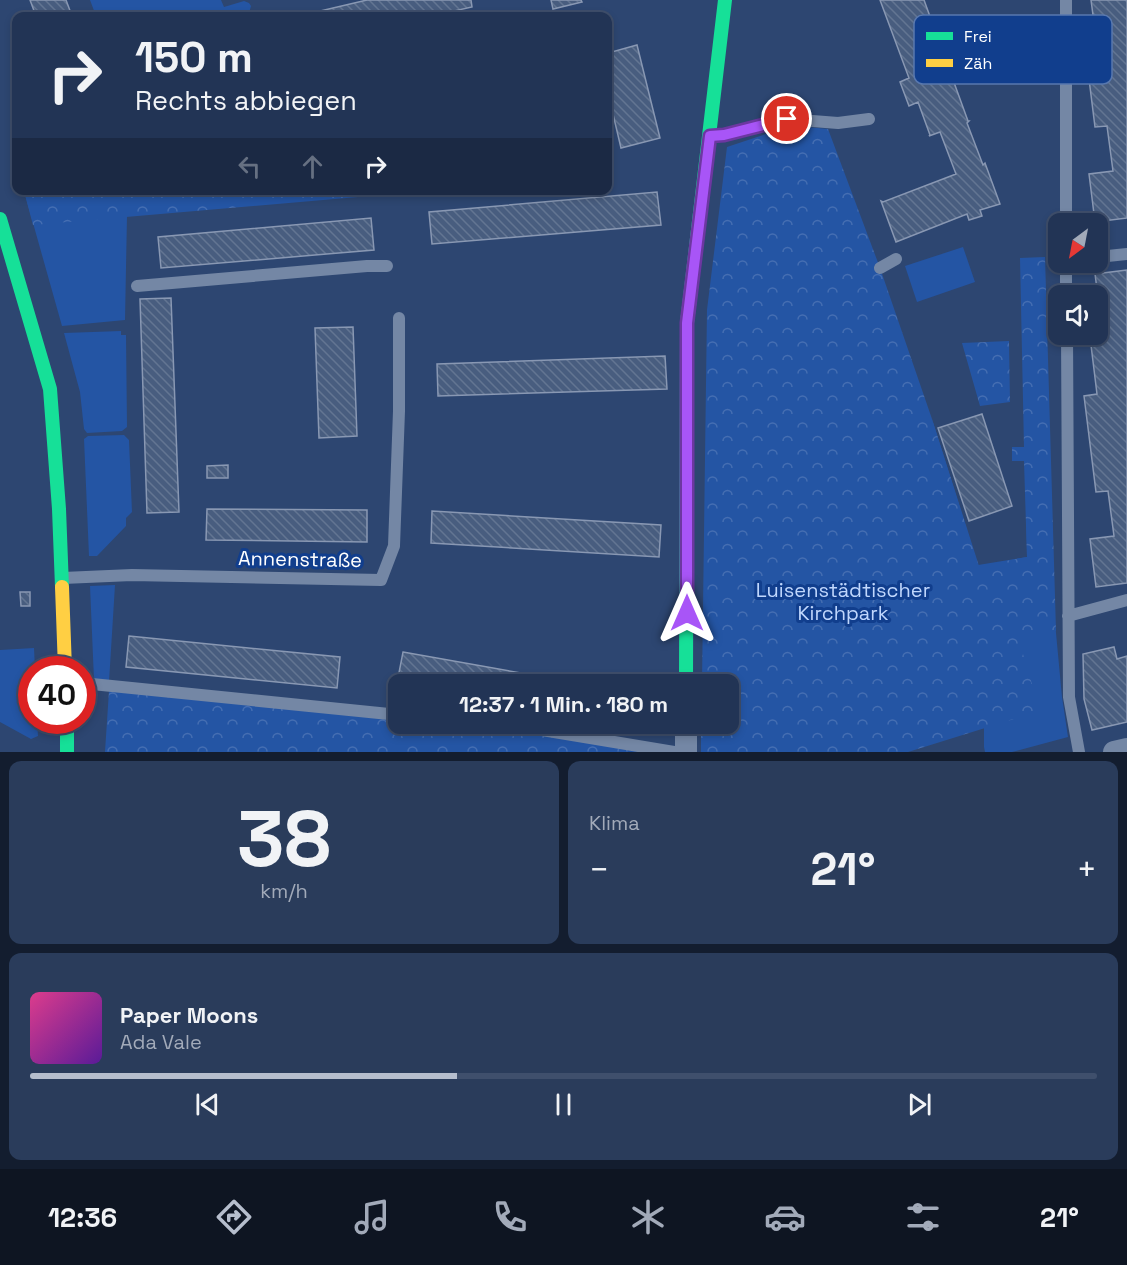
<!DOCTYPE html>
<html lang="de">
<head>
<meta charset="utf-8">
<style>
  :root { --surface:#223455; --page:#2a3c5b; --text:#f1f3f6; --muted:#a2aab9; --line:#3f4f6c; --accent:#b6becd }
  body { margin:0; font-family:"Space Grotesk",sans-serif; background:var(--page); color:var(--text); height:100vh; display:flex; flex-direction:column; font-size:22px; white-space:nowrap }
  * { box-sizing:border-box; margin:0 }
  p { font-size:20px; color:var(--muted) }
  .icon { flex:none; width:33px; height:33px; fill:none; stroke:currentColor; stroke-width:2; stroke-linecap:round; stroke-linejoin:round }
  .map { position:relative; height:752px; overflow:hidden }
  .drawer { display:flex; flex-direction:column; gap:9px; padding:9px; background:#131d2f; flex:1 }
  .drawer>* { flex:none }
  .top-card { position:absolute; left:12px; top:12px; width:600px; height:183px; border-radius:12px; box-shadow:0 3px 9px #0003,0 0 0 2px var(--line); background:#223455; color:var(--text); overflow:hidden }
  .needle { width:39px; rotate:212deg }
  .buttons { position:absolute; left:1048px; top:213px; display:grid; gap:12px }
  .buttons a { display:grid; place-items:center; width:60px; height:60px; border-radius:12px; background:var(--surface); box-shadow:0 3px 9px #0003,0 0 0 2px var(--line); font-size:30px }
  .speed { position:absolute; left:18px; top:656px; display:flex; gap:12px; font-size:30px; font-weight:700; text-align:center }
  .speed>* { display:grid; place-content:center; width:78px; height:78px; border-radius:50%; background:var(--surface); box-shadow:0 3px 9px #0003,0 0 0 2px var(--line); line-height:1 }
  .speed .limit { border:9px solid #d22; background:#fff; color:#111 }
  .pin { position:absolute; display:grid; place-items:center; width:51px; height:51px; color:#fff; margin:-26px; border:3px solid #fff; border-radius:50%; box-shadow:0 2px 6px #0007 }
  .me { position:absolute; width:66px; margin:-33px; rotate:0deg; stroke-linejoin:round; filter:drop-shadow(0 0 4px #0008) }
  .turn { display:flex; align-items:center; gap:21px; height:126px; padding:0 24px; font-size:27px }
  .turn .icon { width:78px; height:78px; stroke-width:2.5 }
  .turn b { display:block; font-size:42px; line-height:51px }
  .lanes { display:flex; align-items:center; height:57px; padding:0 24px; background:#0003; justify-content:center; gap:30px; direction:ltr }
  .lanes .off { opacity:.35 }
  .big { font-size:45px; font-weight:800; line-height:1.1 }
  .drawer .widget { flex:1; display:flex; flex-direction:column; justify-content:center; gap:9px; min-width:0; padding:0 21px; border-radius:12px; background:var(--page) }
  .drawer .dial { align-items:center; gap:0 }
  .dial b { font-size:78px; line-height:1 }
  .song { display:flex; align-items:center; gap:18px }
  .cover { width:72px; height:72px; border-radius:9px; background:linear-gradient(135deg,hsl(330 70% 55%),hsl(270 70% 35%)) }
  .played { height:6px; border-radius:3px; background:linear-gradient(90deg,var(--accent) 40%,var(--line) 40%) }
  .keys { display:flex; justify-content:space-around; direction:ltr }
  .heat { display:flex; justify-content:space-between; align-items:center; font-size:33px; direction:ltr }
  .drawer .tiles { flex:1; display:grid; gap:9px; grid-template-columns:1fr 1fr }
  .widget:last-child { grid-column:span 2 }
  .trip { position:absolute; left:388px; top:674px; width:351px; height:60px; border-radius:12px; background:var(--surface); box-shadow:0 3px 9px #0003,0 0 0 2px var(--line); font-weight:800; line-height:60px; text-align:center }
  .dock { display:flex; height:96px; justify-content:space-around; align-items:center; background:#0e1522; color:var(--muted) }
  .dock .icon { width:42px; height:42px }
  .dock .active { color:var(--accent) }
  .dock b { font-size:27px; color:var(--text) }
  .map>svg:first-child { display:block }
  .grass { fill:#2455a4 }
  .forest { fill:url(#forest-crowns) }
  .building { fill:url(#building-back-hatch); stroke:#8998b3; stroke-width:1.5 }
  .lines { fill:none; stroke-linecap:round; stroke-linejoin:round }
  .lane { stroke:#7487a5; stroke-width:12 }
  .street { stroke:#7487a5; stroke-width:22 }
  .fast { stroke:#16e098; stroke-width:14 }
  .slow { stroke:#ffcf43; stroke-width:14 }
  .route-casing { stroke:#6d37a1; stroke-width:15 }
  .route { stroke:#a855f7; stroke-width:10 }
  .labels { text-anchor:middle; stroke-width:6; stroke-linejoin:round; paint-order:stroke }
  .street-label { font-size:20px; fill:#fff; stroke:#113e8d }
  .park-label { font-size:20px; fill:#c0d7fd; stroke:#113e8d }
  .key { fill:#113e8d; stroke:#5878af; stroke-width:1.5 }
  .key-label { font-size:16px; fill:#fff }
</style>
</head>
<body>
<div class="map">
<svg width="1127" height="752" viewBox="0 0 1127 752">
  <defs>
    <pattern id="forest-crowns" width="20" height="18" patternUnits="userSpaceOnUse" patternTransform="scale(1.5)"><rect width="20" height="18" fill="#2455a4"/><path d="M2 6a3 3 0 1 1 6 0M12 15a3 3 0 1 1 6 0" fill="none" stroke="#456eb2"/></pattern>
    <pattern id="building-back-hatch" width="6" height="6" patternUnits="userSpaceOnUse" patternTransform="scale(1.5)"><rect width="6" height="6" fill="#485d7f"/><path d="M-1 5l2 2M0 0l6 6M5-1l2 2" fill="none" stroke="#637592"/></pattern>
  </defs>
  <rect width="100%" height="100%" fill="#2d4671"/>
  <path class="grass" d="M 90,0 L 221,0 L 224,7 L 244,1 L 249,3 L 251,6 L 249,13 L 234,16 L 96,16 Z
    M 24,191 L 127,216 L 125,320 L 62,326 Z
    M 963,247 L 975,282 L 917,302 L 905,266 Z
    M 1021,258 L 1062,697 L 1068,737 L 1012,752 L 985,752 L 984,747 L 984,729 L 932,419 L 978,565 L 1027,557 Z
    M 121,331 L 121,335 L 126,335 L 127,427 L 122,431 L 87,433 L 84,429 L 80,392 L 64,333 Z
    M 124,435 L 129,440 L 132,512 L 126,518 L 126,526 L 97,556 L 89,556 L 84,439 L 88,436 Z
    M 115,585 L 109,682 L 94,680 L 90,586 Z
    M 34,648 L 35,669 L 32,669 L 32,720 L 37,720 L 38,736 L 31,739 L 0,722 L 0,650 Z"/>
  <path class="forest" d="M 787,127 L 806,127 L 828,129 L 880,268 L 932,419 L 979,566 L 1027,557 L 1024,461 L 1012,461 L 1012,447 L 1024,447 L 1020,258 L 1045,257 L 1056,631 L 1020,644 L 1040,711 L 908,752 L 701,752 L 701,723 L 729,723 L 729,684 L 702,684 L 707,310 L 727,147 Z
    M 24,191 L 24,190 L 427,191 L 33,225 Z
    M 1009,341 L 1010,402 L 980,406 L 962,343 Z
    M 109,691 L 399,720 L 399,723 C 481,723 562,739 642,752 L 105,752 Z"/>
  <path class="building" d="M 30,0 L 66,0 L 72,16 L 36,16 Z
    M 367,0 L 471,0 L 472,7 L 432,16 L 299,16 Z
    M 551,0 L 581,0 L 582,2 L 553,9 Z
    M 880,0 L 924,0 L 968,121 L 969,121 L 967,123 L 983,165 L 985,163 L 1000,204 L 980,210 L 982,216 L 969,220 L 967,214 L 896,242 L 881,201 L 883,202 L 956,174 L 940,132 L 929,136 L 930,135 L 918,102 L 909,106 L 900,82 L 909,78 Z
    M 1091,0 L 1127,0 L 1127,218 L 1095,222 L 1089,174 L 1113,171 L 1107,126 L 1095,127 L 1083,31 L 1095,30 Z
    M 637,45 L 660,138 L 621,148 L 608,93 L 608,53 Z
    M 657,192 L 661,225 L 432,244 L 429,212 Z
    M 371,218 L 374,250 L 161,268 L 158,237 Z
    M 1127,270 L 1127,583 L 1096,587 L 1090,539 L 1114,536 L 1108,491 L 1096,492 L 1084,396 L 1097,394 L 1090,337 L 1103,335 L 1095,274 Z
    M 171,298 L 179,512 L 147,513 L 140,299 Z
    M 353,327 L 357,436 L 319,438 L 315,328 Z
    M 665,356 L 667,389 L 438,396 L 437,364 Z
    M 982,414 L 1012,506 L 969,521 L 938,428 Z
    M 228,465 L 228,478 L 207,478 L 207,466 Z
    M 207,509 L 367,510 L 367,542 L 206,540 Z
    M 432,511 L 661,525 L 659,557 L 431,543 Z
    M 20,592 L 30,592 L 30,606 L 21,606 Z
    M 129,636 L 340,657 L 337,688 L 126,667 Z
    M 1114,647 L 1117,659 L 1127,656 L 1127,722 L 1092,730 L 1084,699 L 1083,654 Z
    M 403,652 L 583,684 L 397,683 Z
    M 622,723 L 661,723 L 660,730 Z"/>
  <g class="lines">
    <path class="lane" d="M 1066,0 L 1066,224
      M 711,136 L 724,135 L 787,119 L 838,123 L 869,119
      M 1098,257 L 1127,254
      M 1066,262 L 1066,296
      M 880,268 L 896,259
      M 137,286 L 367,266 L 387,266
      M 1067,334 L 1069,697 L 1079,752
      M 63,578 L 132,575 L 381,580 L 394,546 L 399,411 L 399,318
      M 1068,616 L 1127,600
      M 82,683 L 399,715
      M 479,723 L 524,727 L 674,752"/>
    <path class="street" d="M 686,752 L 686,723
      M 1114,752 L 1127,749"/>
    <path class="fast" d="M 0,219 L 50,389 L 59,509 L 62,587
      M 686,684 L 687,323 L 725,0
      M 67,720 L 67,752"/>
    <path class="slow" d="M 62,587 L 65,669"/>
  </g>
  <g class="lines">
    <g class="route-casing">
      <path id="route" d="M 687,613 L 687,323 L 710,136 L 724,135 L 787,119"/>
    </g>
    <use href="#route" class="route"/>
  </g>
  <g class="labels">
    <g class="street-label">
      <text transform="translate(300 559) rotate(1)" y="7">Annenstraße</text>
    </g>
    <g class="park-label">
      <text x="843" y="597">Luisenstädtischer<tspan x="843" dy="23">Kirchpark</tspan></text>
    </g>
  </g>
  <rect x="914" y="15" width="198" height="69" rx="9" class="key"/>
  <rect x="926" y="32" width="27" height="8" fill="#16e098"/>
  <rect x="926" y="59" width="27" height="8" fill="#ffcf43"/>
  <g class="key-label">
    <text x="964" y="42">Frei</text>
    <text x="964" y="69">Zäh</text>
  </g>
</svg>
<div class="buttons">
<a><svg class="needle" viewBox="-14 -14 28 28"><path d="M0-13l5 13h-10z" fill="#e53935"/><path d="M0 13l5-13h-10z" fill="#a2aab9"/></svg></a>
<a><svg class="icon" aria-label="sound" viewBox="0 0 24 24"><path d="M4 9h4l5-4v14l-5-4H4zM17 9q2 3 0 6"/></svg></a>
</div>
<div class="speed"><div class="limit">40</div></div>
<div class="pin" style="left:787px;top:119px;background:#d93025"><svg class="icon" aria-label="arrive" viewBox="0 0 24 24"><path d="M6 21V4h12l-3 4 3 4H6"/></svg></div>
<svg class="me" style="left:687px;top:613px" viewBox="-20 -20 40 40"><path d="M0-17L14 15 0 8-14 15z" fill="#a855f7" stroke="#fff" stroke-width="4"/></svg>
<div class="trip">12:37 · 1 Min. · 180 m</div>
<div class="top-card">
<div class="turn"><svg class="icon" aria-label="right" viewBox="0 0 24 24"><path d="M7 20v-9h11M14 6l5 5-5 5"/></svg><div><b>150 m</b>Rechts abbiegen</div></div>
<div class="lanes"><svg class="icon off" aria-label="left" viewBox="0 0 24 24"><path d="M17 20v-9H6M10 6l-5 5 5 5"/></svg><svg class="icon off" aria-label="ahead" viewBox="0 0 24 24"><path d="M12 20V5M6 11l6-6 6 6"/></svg><svg class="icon" aria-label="right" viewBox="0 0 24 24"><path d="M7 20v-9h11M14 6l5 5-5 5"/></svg></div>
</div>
</div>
<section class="drawer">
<div class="tiles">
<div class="widget dial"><b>38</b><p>km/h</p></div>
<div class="widget"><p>Klima</p>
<div class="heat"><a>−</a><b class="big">21°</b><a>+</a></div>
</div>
<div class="widget">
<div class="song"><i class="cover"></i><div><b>Paper Moons</b><p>Ada Vale</p></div></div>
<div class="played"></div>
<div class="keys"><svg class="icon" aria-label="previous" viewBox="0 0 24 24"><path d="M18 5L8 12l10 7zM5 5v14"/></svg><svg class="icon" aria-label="pause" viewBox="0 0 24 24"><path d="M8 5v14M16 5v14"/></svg><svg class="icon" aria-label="next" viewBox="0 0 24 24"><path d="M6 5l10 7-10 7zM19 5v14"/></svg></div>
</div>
</div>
</section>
<nav class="dock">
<b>12:36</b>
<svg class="icon active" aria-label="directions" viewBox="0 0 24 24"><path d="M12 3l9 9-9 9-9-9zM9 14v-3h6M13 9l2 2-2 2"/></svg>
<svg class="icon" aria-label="music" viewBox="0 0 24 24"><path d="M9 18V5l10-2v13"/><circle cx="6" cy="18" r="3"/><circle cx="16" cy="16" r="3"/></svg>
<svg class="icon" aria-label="phone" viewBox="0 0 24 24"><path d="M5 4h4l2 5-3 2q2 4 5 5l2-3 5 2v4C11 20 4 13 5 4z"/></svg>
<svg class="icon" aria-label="climate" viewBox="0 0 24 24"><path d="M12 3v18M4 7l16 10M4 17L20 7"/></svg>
<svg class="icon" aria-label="car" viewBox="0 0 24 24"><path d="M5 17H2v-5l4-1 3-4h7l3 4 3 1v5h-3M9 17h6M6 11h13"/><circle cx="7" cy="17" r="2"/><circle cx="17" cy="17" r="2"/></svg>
<svg class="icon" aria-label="filters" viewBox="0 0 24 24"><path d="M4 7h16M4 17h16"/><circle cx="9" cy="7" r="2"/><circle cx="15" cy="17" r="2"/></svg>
<b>21°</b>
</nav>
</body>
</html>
